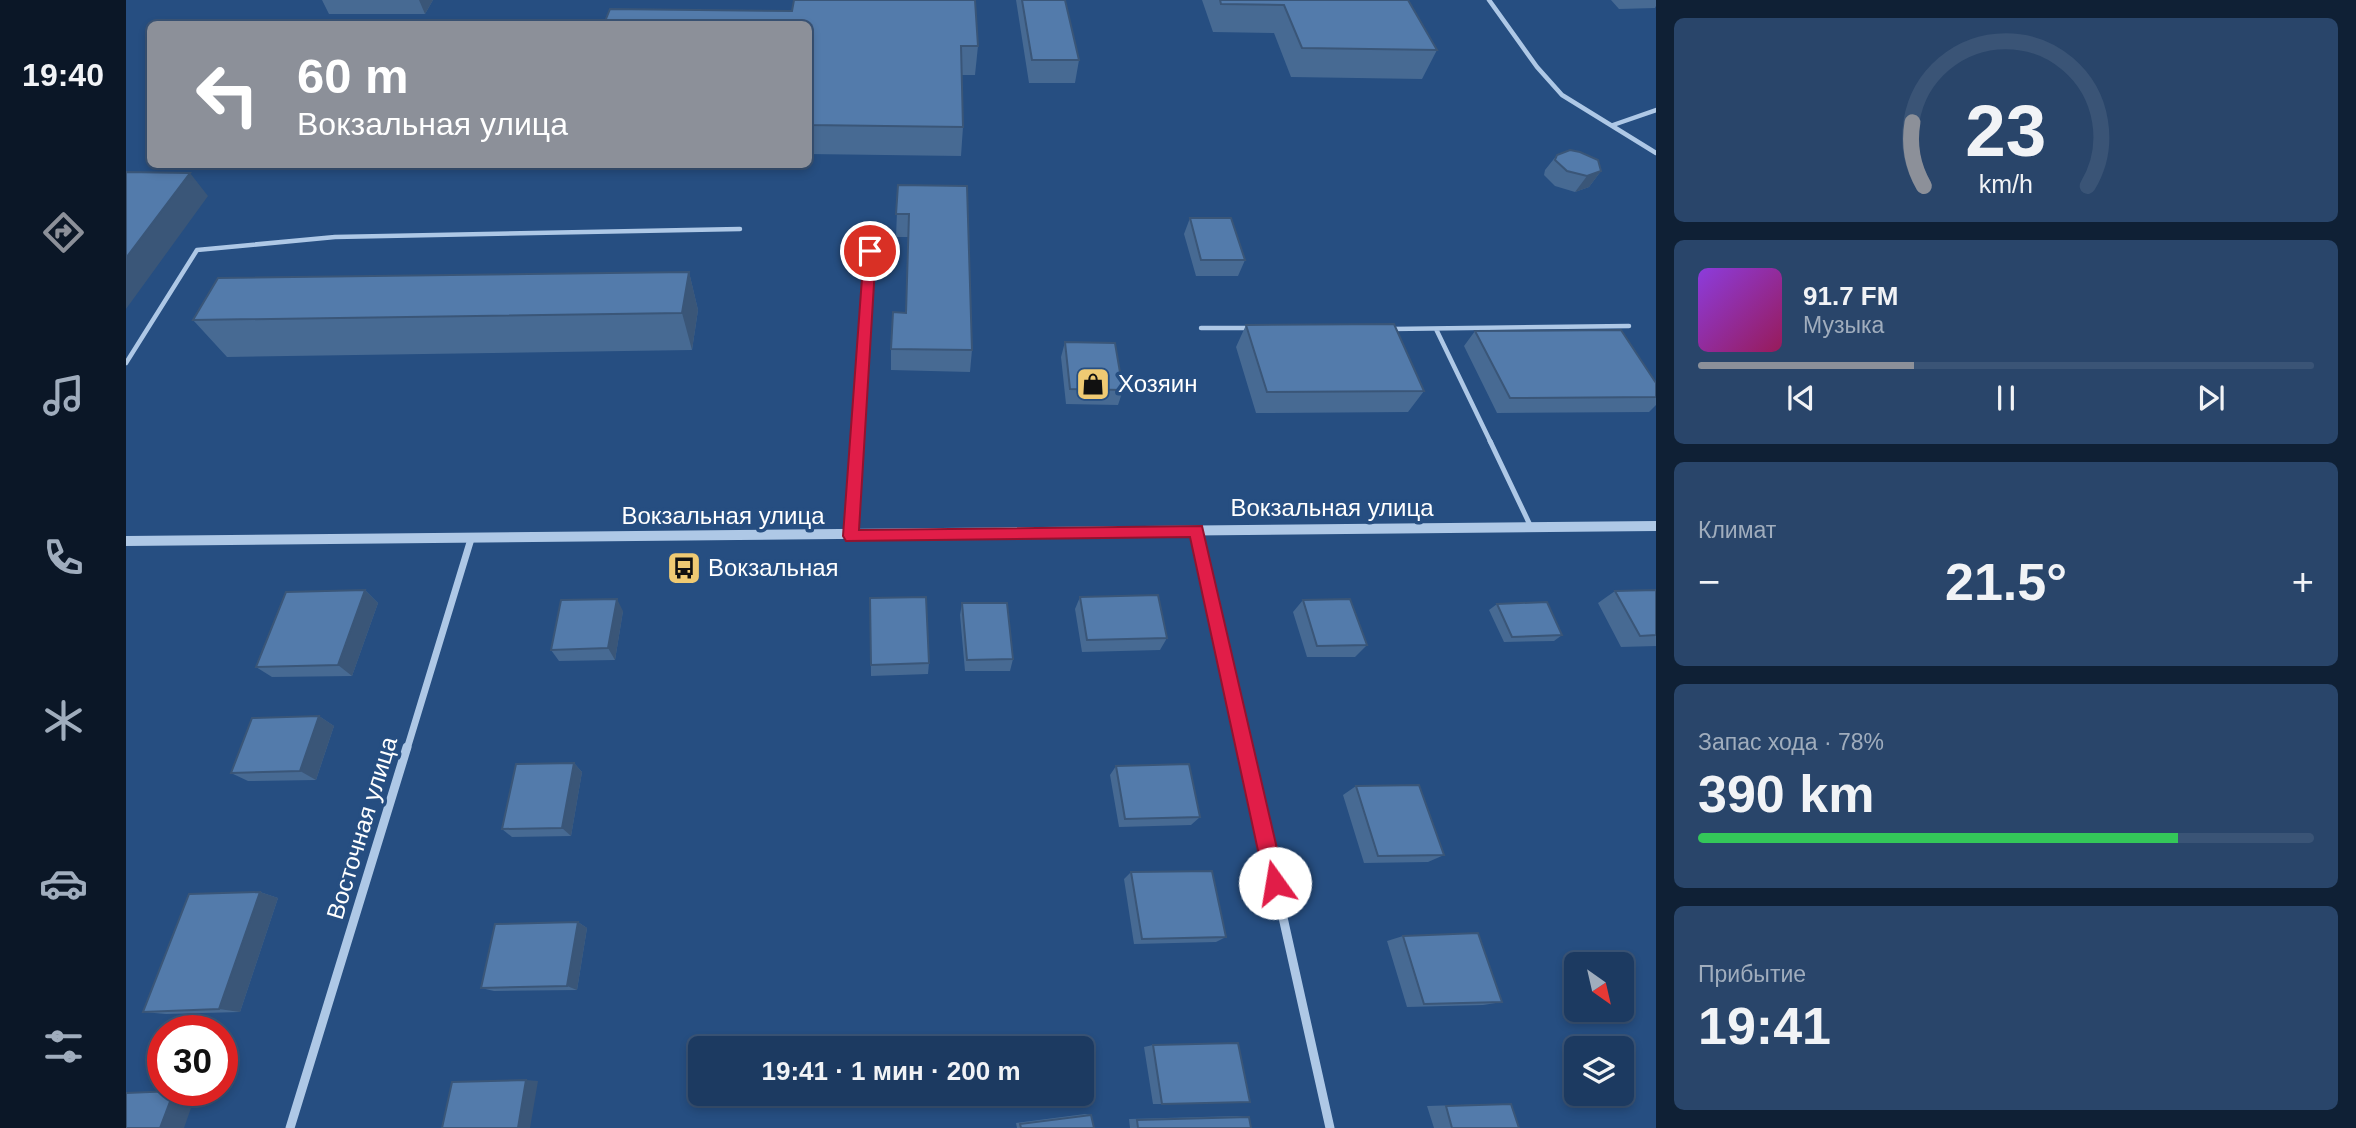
<!DOCTYPE html>
<html lang="ru">
<head>
<meta charset="utf-8">
<style>
  :root { --surface:#1c3a61; --page:#29456a; --text:#f1f3f6; --muted:#a0adbd; --line:#3a5476; --accent:#8c9099 }
  body { margin:0; font-family:Helvetica,sans-serif; background:var(--page); color:var(--text); height:100vh; display:flex; flex-direction:column; font-size:26px; white-space:nowrap }
  * { box-sizing:border-box; margin:0 }
  p { font-size:23px; color:var(--muted) }
  .icon { flex:none; width:38px; height:38px; fill:none; stroke:currentColor; stroke-width:2; stroke-linecap:round; stroke-linejoin:round }
  .map { position:relative; flex:1; overflow:hidden }
  .panel { display:flex; flex-direction:column; gap:18px; padding:18px; background:#0f2035; width:700px }
  .panel>* { flex:none }
  .banner { position:absolute; left:21px; top:21px; width:665px; height:147px; border-radius:10px; box-shadow:0 4px 10px #0003,0 0 0 2px var(--line); background:#8c9099; color:#fff; overflow:hidden }
  .needle { width:46px; rotate:146deg }
  .tools { position:absolute; left:1438px; top:952px; display:grid; gap:14px }
  .tools a { display:grid; place-items:center; width:70px; height:70px; border-radius:10px; background:var(--surface); box-shadow:0 4px 10px #0003,0 0 0 2px var(--line); font-size:35px }
  .speed { position:absolute; left:21px; top:1015px; display:flex; gap:14px; font-size:35px; font-weight:700; text-align:center }
  .speed>* { display:grid; place-content:center; width:91px; height:91px; border-radius:50%; background:var(--surface); box-shadow:0 4px 10px #0003,0 0 0 2px var(--line); line-height:1 }
  .speed .limit { border:10px solid #d22; background:#fff; color:#111 }
  .pin { position:absolute; display:grid; place-items:center; width:60px; height:60px; color:#fff; margin:-30px; border:4px solid #fff; border-radius:50%; box-shadow:0 2px 7px #0007 }
  .me { position:absolute; width:77px; margin:-38px; rotate:347deg; stroke-linejoin:round; filter:drop-shadow(0 0 5px #0008) }
  .turn { display:flex; align-items:center; gap:24px; height:147px; padding:0 35px; font-size:32px }
  .turn .icon { width:91px; height:91px; stroke-width:2.5 }
  .turn b { display:block; font-size:49px; line-height:60px }
  .big { font-size:52px; font-weight:600; line-height:1.1 }
  .panel .card { flex:1; display:flex; flex-direction:column; justify-content:center; gap:10px; min-width:0; padding:0 24px; border-radius:10px; background:var(--page) }
  .panel .dial { align-items:center; gap:0 }
  .dial svg { height:182px; overflow:visible; fill:none; stroke:var(--line); stroke-width:7; stroke-linecap:round; text-anchor:middle }
  .dial text { fill:var(--text); stroke:none }
  .song { display:flex; align-items:center; gap:21px }
  .cover { width:84px; height:84px; border-radius:10px; background:linear-gradient(135deg,hsl(270 70% 55%),hsl(330 70% 35%)) }
  .played { height:7px; border-radius:4px; background:linear-gradient(90deg,var(--accent) 35%,var(--line) 35%) }
  .keys { display:flex; justify-content:space-around; direction:ltr }
  .heat { display:flex; justify-content:space-between; align-items:center; font-size:38px; direction:ltr }
  .charge { height:10px; border-radius:5px; background:linear-gradient(90deg,#34c759 78%,var(--line) 0) }
  .trip { position:absolute; left:562px; top:1036px; width:406px; height:70px; border-radius:10px; background:var(--surface); box-shadow:0 4px 10px #0003,0 0 0 2px var(--line); font-weight:600; line-height:70px; text-align:center }
  main { display:flex; flex:1; min-height:0 }
  .menu { display:flex; flex-direction:column; width:126px; justify-content:space-around; align-items:center; background:#0b1727; color:var(--muted) }
  .menu .icon { width:49px; height:49px }
  .menu .on { color:var(--accent) }
  .menu b { font-size:32px; color:var(--text) }
  .map>svg:first-child { display:block }
  .lines { fill:none; stroke-linecap:round; stroke-linejoin:round }
  .service-far1 { stroke:#aec8e6; stroke-width:4.5 }
  .service { stroke:#aec8e6; stroke-width:5 }
  .minor-far2 { stroke:#aec8e6; stroke-width:4.5 }
  .minor-far1 { stroke:#aec8e6; stroke-width:7 }
  .minor { stroke:#aec8e6; stroke-width:9 }
  .tertiary { fill:#aec8e6; fill-rule:evenodd }
  .wall { fill:#476a93 }
  .shaded-wall { fill:#3a5678 }
  .building { fill:#537bab; stroke:#3a5678; stroke-width:2 }
  .route { fill:#e11d48; stroke:#92132f; stroke-width:2 }
  .labels { text-anchor:middle; stroke-width:7; stroke-linejoin:round; paint-order:stroke }
  .poi-label { font-size:24px; fill:#fff; stroke:#264e81; text-anchor:start }
  .street-label { font-size:24px; fill:#fff; stroke:#264e81 }
</style>
</head>
<body>
<main>
<nav class="menu">
<b>19:40</b>
<svg class="icon on" aria-label="directions" viewBox="0 0 24 24"><path d="M12 3l9 9-9 9-9-9zM9 14v-3h6M13 9l2 2-2 2"/></svg>
<svg class="icon" aria-label="music" viewBox="0 0 24 24"><path d="M9 18V5l10-2v13"/><circle cx="6" cy="18" r="3"/><circle cx="16" cy="16" r="3"/></svg>
<svg class="icon" aria-label="phone" viewBox="0 0 24 24"><path d="M5 4h4l2 5-3 2q2 4 5 5l2-3 5 2v4C11 20 4 13 5 4z"/></svg>
<svg class="icon" aria-label="climate" viewBox="0 0 24 24"><path d="M12 3v18M4 7l16 10M4 17L20 7"/></svg>
<svg class="icon" aria-label="car" viewBox="0 0 24 24"><path d="M5 17H2v-5l4-1 3-4h7l3 4 3 1v5h-3M9 17h6M6 11h13"/><circle cx="7" cy="17" r="2"/><circle cx="17" cy="17" r="2"/></svg>
<svg class="icon" aria-label="filters" viewBox="0 0 24 24"><path d="M4 7h16M4 17h16"/><circle cx="9" cy="7" r="2"/><circle cx="15" cy="17" r="2"/></svg>
</nav>
<div class="map">
<svg width="1530" height="1128" viewBox="0 0 1530 1128">
  <rect width="100%" height="100%" fill="#264e81"/>
  <g class="lines">
    <path class="service-far1" d="M 1075,328 L 1122,328
      M 1265,329 L 1503,326
      M 1310,329 L 1365,443
      M 0,363 L 71,250 L 209,237 L 614,229
      M 731,443 L 745,225"/>
    <path class="service" d="M 1364,441 L 1405,527
      M 725,533 L 731,441"/>
    <path class="minor-far2" d="M 1363,0 L 1411,67 L 1436,95 L 1530,153
      M 1487,125 L 1530,110"/>
    <path class="minor-far1" d="M 1070,530 L 1119,749
      M 281,749 L 345,539"/>
    <path class="minor" d="M 1119,747 L 1204,1128
      M 164,1128 L 281,747"/>
    <path class="tertiary" d="M 1530,521 L 1530,531 L 0,546 L 0,536 Z"/>
  </g>
  <path class="wall" d="M 196,0 L 307,0 L 299,14 L 203,14 Z
    M 890,0 L 939,0 L 953,60 L 949,83 L 903,83 Z
    M 1076,0 L 1282,0 L 1311,50 L 1296,79 L 1165,77 L 1148,33 L 1087,32 Z
    M 1485,0 L 1530,0 L 1530,6 L 1529,8 L 1493,9 Z
    M 666,11 L 852,46 L 849,75 L 836,75 L 837,127 L 835,156 L 682,154 L 682,24 Z
    M 1431,155 L 1475,171 L 1463,187 L 1449,192 L 1429,186 L 1418,175 L 1419,170 Z
    M 772,185 L 846,350 L 844,372 L 765,370 L 765,349 L 780,313 L 782,237 L 770,237 Z
    M 1064,218 L 1119,260 L 1112,276 L 1070,276 L 1058,234 Z
    M 563,272 L 572,310 L 566,350 L 101,357 L 67,320 Z
    M 1120,325 L 1298,391 L 1282,412 L 1130,413 L 1110,347 Z
    M 1349,331 L 1530,383 L 1530,405 L 1523,412 L 1371,413 L 1338,346 Z
    M 939,342 L 997,390 L 992,405 L 940,404 L 935,357 Z
    M 239,590 L 252,603 L 226,676 L 146,677 L 130,667 Z
    M 1530,590 L 1530,646 L 1495,647 L 1472,603 L 1489,591 Z
    M 954,597 L 1041,638 L 1034,650 L 956,652 L 949,609 Z
    M 744,598 L 803,663 L 802,674 L 745,676 Z
    M 1177,600 L 1241,645 L 1229,657 L 1181,657 L 1167,612 Z
    M 836,603 L 887,659 L 884,671 L 839,671 L 834,615 Z
    M 1371,604 L 1436,635 L 1428,641 L 1378,642 L 1363,610 Z
    M 497,611 L 489,660 L 433,661 L 425,650 Z
    M 193,716 L 208,726 L 190,780 L 122,781 L 105,773 Z
    M 448,763 L 456,772 L 445,836 L 386,837 L 376,829 Z
    M 990,766 L 1074,817 L 1065,825 L 993,827 L 984,775 Z
    M 1230,786 L 1318,855 L 1302,862 L 1238,863 L 1217,795 Z
    M 1005,872 L 1100,937 L 1090,942 L 1008,944 L 998,879 Z
    M 134,892 L 152,898 L 114,1012 L 40,1014 L 17,1012 Z
    M 452,922 L 461,928 L 451,990 L 368,991 L 355,988 Z
    M 1277,936 L 1376,1002 L 1357,1005 L 1281,1007 L 1261,941 Z
    M 1027,1045 L 1036,1104 L 1027,1104 L 1018,1047 Z
    M 1365,1104 L 1385,1104 L 1393,1128 L 1308,1128 L 1301,1106 Z
    M 959,1114 L 965,1115 L 968,1128 L 891,1128 L 890,1123 Z
    M 1111,1116 L 1123,1117 L 1125,1128 L 1004,1128 L 1003,1119 Z"/>
  <path class="shaded-wall" d="M 293,0 L 307,0 L 299,14 Z
    M 1475,171 L 1463,187 L 1449,192 L 1461,176 Z
    M 64,173 L 82,196 L 0,309 L 0,258 Z
    M 563,272 L 572,310 L 566,350 L 556,313 Z
    M 239,590 L 252,603 L 226,676 L 212,665 Z
    M 491,599 L 497,611 L 489,660 L 482,648 Z
    M 193,716 L 208,726 L 190,780 L 174,771 Z
    M 448,763 L 456,772 L 445,836 L 436,828 Z
    M 134,892 L 152,898 L 114,1012 L 93,1009 Z
    M 452,922 L 461,928 L 451,990 L 441,986 Z
    M 400,1080 L 412,1081 L 404,1128 L 392,1128 Z
    M 48,1091 L 71,1091 L 58,1128 L 34,1128 Z"/>
  <path class="building" d="M 668,0 L 849,0 L 852,46 L 835,46 L 837,127 L 682,125 L 682,24 L 478,24 L 484,9 L 666,11 Z
    M 896,0 L 939,0 L 953,60 L 906,60 Z
    M 1094,0 L 1282,0 L 1311,50 L 1176,48 L 1158,5 L 1095,4 Z
    M 1444,150 L 1454,152 L 1472,160 L 1475,171 L 1461,176 L 1441,171 L 1429,160 L 1431,155 Z
    M 0,172 L 64,173 L 0,258 Z
    M 772,185 L 841,186 L 846,350 L 765,349 L 767,312 L 780,313 L 783,214 L 770,214 Z
    M 1064,218 L 1105,218 L 1119,260 L 1075,260 Z
    M 563,272 L 556,313 L 67,320 L 92,278 Z
    M 1268,324 L 1298,391 L 1141,392 L 1120,325 Z
    M 1495,330 L 1530,383 L 1530,397 L 1384,398 L 1349,331 Z
    M 939,342 L 989,343 L 997,390 L 944,389 Z
    M 239,590 L 212,665 L 130,667 L 160,592 Z
    M 1530,590 L 1530,635 L 1514,636 L 1489,591 Z
    M 1032,595 L 1041,638 L 961,640 L 954,597 Z
    M 800,597 L 803,663 L 745,665 L 744,598 Z
    M 491,599 L 482,648 L 425,650 L 435,600 Z
    M 1224,599 L 1241,645 L 1191,646 L 1177,600 Z
    M 1421,602 L 1436,635 L 1386,637 L 1371,604 Z
    M 836,603 L 881,603 L 887,659 L 841,660 Z
    M 193,716 L 174,771 L 105,773 L 126,718 Z
    M 448,763 L 436,828 L 376,829 L 390,764 Z
    M 1063,764 L 1074,817 L 999,819 L 990,766 Z
    M 1293,785 L 1318,855 L 1252,856 L 1230,786 Z
    M 1086,871 L 1100,937 L 1016,939 L 1005,872 Z
    M 134,892 L 93,1009 L 17,1012 L 63,894 Z
    M 452,922 L 441,986 L 355,988 L 369,924 Z
    M 1352,933 L 1376,1002 L 1298,1004 L 1277,936 Z
    M 1112,1043 L 1124,1102 L 1036,1104 L 1027,1045 Z
    M 400,1080 L 392,1128 L 316,1128 L 326,1082 Z
    M 48,1091 L 34,1128 L 0,1128 L 0,1093 Z
    M 1385,1104 L 1393,1128 L 1326,1128 L 1320,1106 Z
    M 965,1115 L 968,1128 L 895,1128 L 894,1124 Z
    M 1123,1117 L 1125,1128 L 1012,1128 L 1011,1120 Z"/>
  <path class="route" d="M 744,247 L 750,251 L 733,530 L 1076,526 L 1159,883 L 1156,890 L 1149,893 L 1142,890 L 1139,883 L 1064,537 L 720,541 L 717,536 L 738,251 Z"/>
  <defs>
    <g id="shop-square" transform="scale(1.75)"><rect x="-9" y="-9" width="18" height="18" rx="4" fill="#efca73" stroke="#264e81"/><path d="M-5-2.5h2.3a2.7 3.5 0 0 1 5.4 0H5L5.5 6h-11ZM-1.5-2.5h3a1.5 2.3 0 0 0-3 0Z" fill="#111"/></g>
    <g id="bus-square" transform="scale(1.75)"><rect x="-9" y="-9" width="18" height="18" rx="4" fill="#efca73" stroke="#264e81"/><path d="M-5-6H5V4H4V6H2V4H-2V6H-4V4H-5ZM-3.5-4V0h7V-4ZM-3.5 1.2v1.5H-2V1.2ZM2 1.2v1.5H3.5V1.2Z" fill="#111"/></g>
  </defs>
  <g fill-rule="evenodd">
    <use href="#shop-square" x="967" y="384"/>
    <use href="#bus-square" x="558" y="568"/>
  </g>
  <g class="labels">
    <g class="poi-label">
      <text x="992" y="392">Хозяин</text>
      <text x="582" y="576">Вокзальная</text>
    </g>
    <g class="street-label">
      <text x="1206" y="516">Вокзальная улица</text>
      <text x="597" y="524">Вокзальная улица</text>
      <text transform="translate(236 828) rotate(-73)" y="8">Восточная улица</text>
    </g>
  </g>
</svg>
<div class="tools">
<a><svg class="needle" viewBox="-14 -14 28 28"><path d="M0-13l5 13h-10z" fill="#e53935"/><path d="M0 13l5-13h-10z" fill="#a0adbd"/></svg></a>
<a><svg class="icon" aria-label="layers" viewBox="0 0 24 24"><path d="M12 4l9 5-9 5-9-5zM3 14l9 5 9-5"/></svg></a>
</div>
<div class="speed"><div class="limit">30</div></div>
<div class="pin" style="left:744px;top:251px;background:#d93025"><svg class="icon" aria-label="arrive" viewBox="0 0 24 24"><path d="M6 21V4h12l-3 4 3 4H6"/></svg></div>
<svg class="me" style="left:1149px;top:883px" viewBox="-20 -20 40 40"><circle r="19" fill="#fff"/><path d="M0-13L10 11 0 6-10 11z" fill="#e11d48"/></svg>
<div class="trip">19:41 · 1 мин · 200 m</div>
<div class="banner">
<div class="turn"><svg class="icon" aria-label="left" viewBox="0 0 24 24"><path d="M17 20v-9H6M10 6l-5 5 5 5"/></svg><div><b>60 m</b>Вокзальная улица</div></div>
</div>
</div>
<section class="panel">
<div class="card dial"><svg viewBox="0 0 100 80">
<path d="M14 69A42 42 0 1 1 86 69"/>
<path d="M14 69A42 42 0 0 1 9 41" stroke="#8c9099"/>
<text x="50" y="56" font-size="32" font-weight="700">23</text>
<text x="50" y="72" font-size="11">km/h</text>
</svg></div>
<div class="card">
<div class="song"><i class="cover"></i><div><b>91.7 FM</b><p>Музыка</p></div></div>
<div class="played"></div>
<div class="keys"><svg class="icon" aria-label="previous" viewBox="0 0 24 24"><path d="M18 5L8 12l10 7zM5 5v14"/></svg><svg class="icon" aria-label="pause" viewBox="0 0 24 24"><path d="M8 5v14M16 5v14"/></svg><svg class="icon" aria-label="next" viewBox="0 0 24 24"><path d="M6 5l10 7-10 7zM19 5v14"/></svg></div>
</div>
<div class="card"><p>Климат</p>
<div class="heat"><a>−</a><b class="big">21.5°</b><a>+</a></div>
</div>
<div class="card"><p>Запас хода · 78%</p><b class="big">390 km</b><div class="charge"></div></div>
<div class="card"><p>Прибытие</p><b class="big">19:41</b></div>
</section>
</main>
</body>
</html>
